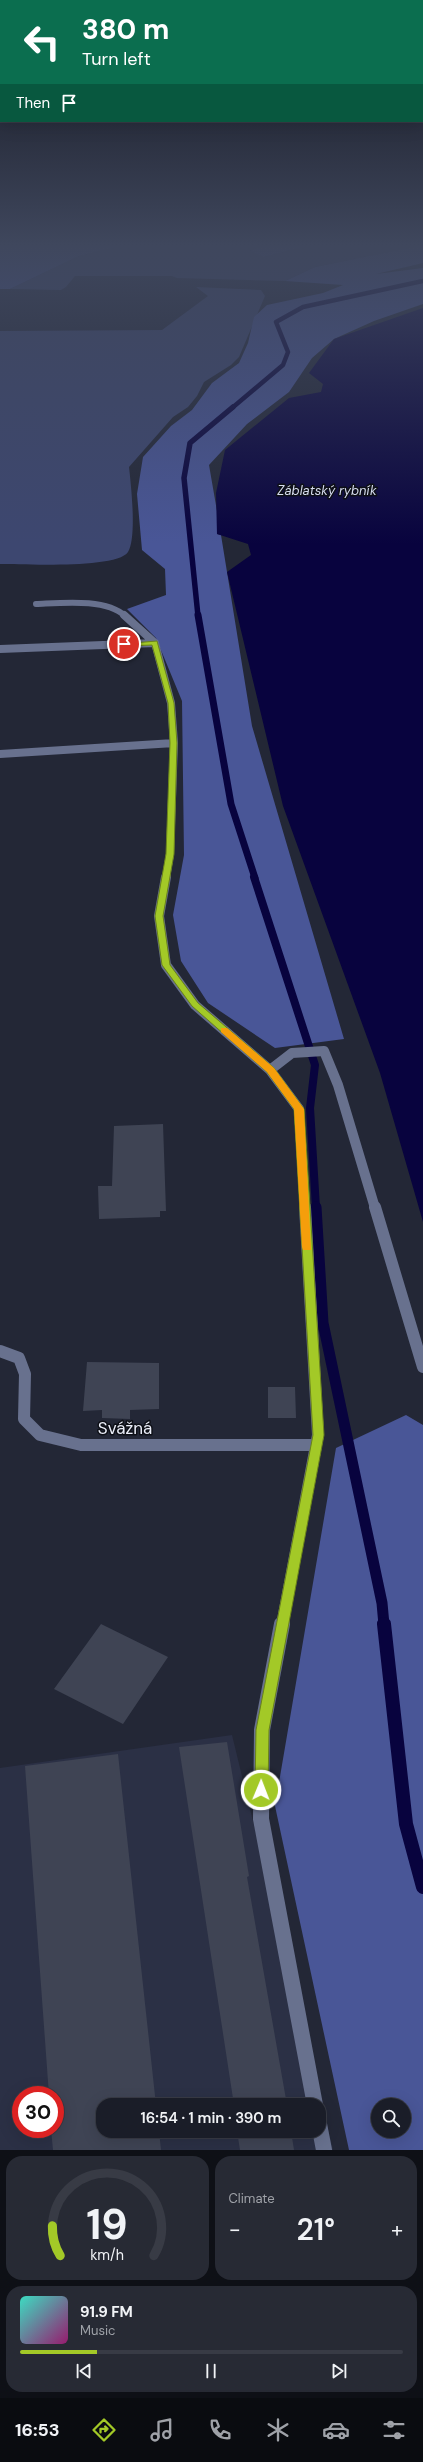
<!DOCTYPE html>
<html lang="en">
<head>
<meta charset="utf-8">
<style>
  :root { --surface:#1a1d28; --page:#272a34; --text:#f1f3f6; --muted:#9fa2a8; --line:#383b45; --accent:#a3c927 }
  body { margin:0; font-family:"DM Sans",sans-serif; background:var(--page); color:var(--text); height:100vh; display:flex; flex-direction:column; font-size:15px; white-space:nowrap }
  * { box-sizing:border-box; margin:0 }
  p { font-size:13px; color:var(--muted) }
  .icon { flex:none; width:22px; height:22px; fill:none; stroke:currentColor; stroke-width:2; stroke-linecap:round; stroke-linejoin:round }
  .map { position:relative; height:2150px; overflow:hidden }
  .drawer { display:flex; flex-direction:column; gap:6px; padding:6px; background:#0e1016; flex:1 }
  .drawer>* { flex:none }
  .hud { position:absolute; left:0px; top:0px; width:423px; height:122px; box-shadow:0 4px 16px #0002,0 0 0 1px var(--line); background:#0b6e4f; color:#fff; overflow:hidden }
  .fabs { position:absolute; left:371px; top:2098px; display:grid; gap:8px }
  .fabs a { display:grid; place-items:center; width:40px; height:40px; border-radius:50%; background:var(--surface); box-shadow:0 4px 16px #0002,0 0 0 1px var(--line); font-size:20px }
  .speed { position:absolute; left:12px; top:2086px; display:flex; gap:8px; font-size:20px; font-weight:700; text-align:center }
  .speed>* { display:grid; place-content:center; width:52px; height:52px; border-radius:50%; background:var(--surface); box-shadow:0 4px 16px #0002,0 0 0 1px var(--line); line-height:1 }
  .speed .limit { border:6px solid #d22; background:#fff; color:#111 }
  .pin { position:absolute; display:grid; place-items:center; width:34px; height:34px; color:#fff; margin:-17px; border:2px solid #fff; border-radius:50%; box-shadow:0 1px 4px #0007 }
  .me { position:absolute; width:44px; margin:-22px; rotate:1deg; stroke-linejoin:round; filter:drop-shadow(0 0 3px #0008) }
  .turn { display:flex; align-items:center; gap:14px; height:84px; padding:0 16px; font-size:18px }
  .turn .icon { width:52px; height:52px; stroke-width:2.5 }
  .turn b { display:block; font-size:28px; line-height:34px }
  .then { display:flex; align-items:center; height:38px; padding:0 16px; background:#0003; gap:8px; font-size:15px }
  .big { font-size:30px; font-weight:600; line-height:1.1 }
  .drawer .tile { flex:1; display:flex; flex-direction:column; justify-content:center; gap:6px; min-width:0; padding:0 14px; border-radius:16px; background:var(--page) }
  .drawer .dial { align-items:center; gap:0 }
  .dial svg { height:104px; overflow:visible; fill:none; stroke:var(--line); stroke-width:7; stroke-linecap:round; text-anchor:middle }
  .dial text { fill:var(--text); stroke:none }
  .song { display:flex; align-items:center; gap:12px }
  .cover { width:48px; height:48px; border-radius:6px; background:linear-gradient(135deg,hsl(170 70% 55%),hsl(320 70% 35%)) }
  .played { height:4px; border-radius:2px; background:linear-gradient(90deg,var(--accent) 20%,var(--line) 20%) }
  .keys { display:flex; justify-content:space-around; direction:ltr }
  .heat { display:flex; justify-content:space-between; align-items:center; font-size:22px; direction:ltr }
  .drawer .tiles { flex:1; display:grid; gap:6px; grid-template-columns:1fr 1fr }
  .tile:last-child { grid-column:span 2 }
  .trip { position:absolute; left:96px; top:2098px; width:230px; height:40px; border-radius:16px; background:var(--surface); box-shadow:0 4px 16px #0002,0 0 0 1px var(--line); font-weight:600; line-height:40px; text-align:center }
  .menu { display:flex; height:64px; justify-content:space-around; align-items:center; background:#0a0c10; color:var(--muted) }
  .menu .icon { width:28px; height:28px }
  .menu .current { color:var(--accent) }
  .menu b { font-size:18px; color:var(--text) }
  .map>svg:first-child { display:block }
  .built { fill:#2b3045; fill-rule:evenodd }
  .green { fill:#3d4770 }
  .forest { fill:#495697; fill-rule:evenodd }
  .water { fill:#08033e }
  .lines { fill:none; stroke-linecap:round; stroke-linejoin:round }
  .stream-far5 { stroke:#08033e; stroke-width:4.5 }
  .stream-far4 { stroke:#08033e; stroke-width:5.5 }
  .stream-far3 { stroke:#08033e; stroke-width:7 }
  .stream-far2 { stroke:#08033e; stroke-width:8 }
  .stream-far1 { stroke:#08033e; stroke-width:11 }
  .stream { stroke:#08033e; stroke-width:14 }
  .building { fill:#3f4454 }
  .minor-far4 { stroke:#68718e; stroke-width:6 }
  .minor-far3 { stroke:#68718e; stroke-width:8 }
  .minor-far2 { stroke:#68718e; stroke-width:10 }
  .minor-far1 { stroke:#68718e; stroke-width:12 }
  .minor { stroke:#68718e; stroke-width:16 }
  .route { fill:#a3c927; stroke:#6a8319 }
  .slow { fill:#f59e0b }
  .labels { text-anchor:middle; stroke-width:3; stroke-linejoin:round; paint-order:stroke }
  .far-water-label { font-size:13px; font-style:italic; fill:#d6dcef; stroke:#0e1017 }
  .near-street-label { font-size:17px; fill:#edf0fb; stroke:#0e1017 }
</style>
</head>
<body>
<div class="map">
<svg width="423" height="2150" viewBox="0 0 423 2150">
  <rect width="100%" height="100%" fill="#232736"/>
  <path class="built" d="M 232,1735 L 333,2150 L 0,2150 L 0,1768 ZM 21,2095 L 55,2095 L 55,2129 L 21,2129 ZM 103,2105 L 319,2105 L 319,2131 L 103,2131 Z"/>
  <path class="green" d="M 132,243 L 271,243 L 250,250 L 264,257 L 317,243 L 423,245 L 315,267 L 285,281 L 177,278 L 172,276 L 75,276 L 66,287 L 61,290 L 10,289 L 79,256 Z
    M 196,287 L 261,290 L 265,296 L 239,357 L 231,365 L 204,382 L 197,396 L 188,407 L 173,417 L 129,467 C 131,485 137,537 128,552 C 117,569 23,564 0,564 L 0,331 L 162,330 L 208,296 Z"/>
  <path class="forest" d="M 0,243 L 132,243 L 79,256 L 10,289 L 0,289 Z
    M 271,243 L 317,243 L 264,257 L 250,251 Z
    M 423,245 L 423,263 L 376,274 L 423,268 L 423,304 L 374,321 L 334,339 L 312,358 L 289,392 L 247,424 L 209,465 L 217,511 L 217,534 L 221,535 L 252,726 L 344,1039 L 275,1048 L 208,1003 L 181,961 L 173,915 L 184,855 L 182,701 L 156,638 L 127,609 L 166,595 L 165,569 L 142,550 L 137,494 L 143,457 L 171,426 L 192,410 L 212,383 L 239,363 L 248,343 L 254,317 L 267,305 L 323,293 L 343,285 L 285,281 L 315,267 Z
    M 406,1415 L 423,1425 L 423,2150 L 349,2150 L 275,1806 L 336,1448 ZM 378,2105 L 404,2105 L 404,2131 L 378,2131 Z"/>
  <path class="water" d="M 423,308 L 423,1222 L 380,1073 L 283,806 L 227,572 L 251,555 L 248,544 L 217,534 L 216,493 L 225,450 L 289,398 L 321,392 L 323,384 L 309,373 L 334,339 Z"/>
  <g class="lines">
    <path class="stream-far5" d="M 232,408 L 283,365 L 288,352 L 276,322 L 303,307 L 423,281"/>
    <path class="stream-far4" d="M 198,616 L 184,478 L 190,443 L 233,407"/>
    <path class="stream-far3" d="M 198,615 L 231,804 L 255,878"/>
    <path class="stream-far2" d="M 254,877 L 315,1065 L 310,1108 L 316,1208"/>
    <path class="stream-far1" d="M 316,1207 L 323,1323 L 382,1603 L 384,1625"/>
    <path class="stream" d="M 384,1624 L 406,1824 L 423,1887"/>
  </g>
  <path class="building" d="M 163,1124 L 166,1211 L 160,1211 L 160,1217 L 99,1219 L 98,1186 L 112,1186 L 114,1126 Z
    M 87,1362 L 159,1363 L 159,1409 L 130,1410 L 130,1419 L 102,1418 L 102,1410 L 83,1411 Z
    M 268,1387 L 295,1387 L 296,1418 L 268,1418 Z
    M 101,1624 L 168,1657 L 123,1724 L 54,1689 Z
    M 227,1742 L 249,1876 L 247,1877 L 287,2105 L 234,2105 L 179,1747 Z
    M 118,1754 L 156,2105 L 103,2105 L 103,2131 L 159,2131 L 161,2150 L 53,2150 L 51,2129 L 55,2129 L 55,2095 L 49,2095 L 25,1766 Z
    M 237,2131 L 291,2131 L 294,2150 L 240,2150 Z"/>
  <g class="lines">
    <path class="minor-far4" d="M 36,604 C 61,603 106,598 125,616"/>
    <path class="minor-far3" d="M 124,615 L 155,643 L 171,703 L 174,743 L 170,854 L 166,878
      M 0,649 L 155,643
      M 0,754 L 174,743"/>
    <path class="minor-far2" d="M 166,877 L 159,916 L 166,965 L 195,1005 L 270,1070 L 299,1109 L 305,1208
      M 270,1070 L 292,1053 L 324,1051 L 338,1085 L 375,1208"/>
    <path class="minor-far1" d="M 375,1207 L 423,1367
      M 0,1351 L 19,1358 L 25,1374 L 24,1419 L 40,1435 L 81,1445 L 316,1445
      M 282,1625 L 318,1435 L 305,1207"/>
    <path class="minor" d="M 282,1624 L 262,1730 L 261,1819 L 315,2105
      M 319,2124 L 324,2150"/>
  </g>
  <linearGradient id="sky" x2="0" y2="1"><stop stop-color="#13151e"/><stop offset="0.45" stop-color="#3f475d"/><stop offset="1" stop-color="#3f475d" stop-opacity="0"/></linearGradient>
  <rect width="423" height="544" fill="url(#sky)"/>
  <path class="route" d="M 157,641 L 174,703 L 177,743 L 174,854 L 163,916 L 170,965 L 198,1003 L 274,1068 L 304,1109 L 324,1435 L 269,1730 L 268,1790 L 266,1794 L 261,1796 L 257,1794 L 255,1790 L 256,1730 L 313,1435 L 294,1109 L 267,1072 L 192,1006 L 162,965 L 155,916 L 166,854 L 170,743 L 168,703 L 152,645 L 124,646 L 121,644 Z"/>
  <path class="slow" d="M 221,1028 L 227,1028 L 274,1068 L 304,1109 L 311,1250 L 303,1250 L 302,1247 L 294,1109 L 267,1072 L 221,1032 Z"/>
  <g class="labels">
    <g class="far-water-label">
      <text x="327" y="495">Záblatský rybník</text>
    </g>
    <g class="near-street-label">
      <text x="125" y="1434">Svážná</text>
    </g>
  </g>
</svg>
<div class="fabs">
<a><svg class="icon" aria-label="search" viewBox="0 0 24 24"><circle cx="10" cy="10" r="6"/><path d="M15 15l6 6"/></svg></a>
</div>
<div class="speed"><div class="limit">30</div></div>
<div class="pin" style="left:124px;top:644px;background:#d93025"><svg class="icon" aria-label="arrive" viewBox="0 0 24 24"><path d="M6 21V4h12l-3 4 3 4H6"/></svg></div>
<svg class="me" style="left:261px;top:1790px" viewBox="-20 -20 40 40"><circle r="17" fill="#a3c927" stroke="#fff" stroke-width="3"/><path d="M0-11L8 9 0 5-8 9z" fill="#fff"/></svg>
<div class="trip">16:54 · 1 min · 390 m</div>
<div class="hud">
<div class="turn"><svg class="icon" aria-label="left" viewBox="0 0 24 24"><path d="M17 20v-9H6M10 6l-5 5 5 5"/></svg><div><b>380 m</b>Turn left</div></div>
<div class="then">Then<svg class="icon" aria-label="arrive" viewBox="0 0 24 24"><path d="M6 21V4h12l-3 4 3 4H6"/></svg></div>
</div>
</div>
<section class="drawer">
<div class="tiles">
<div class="tile dial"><svg viewBox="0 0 100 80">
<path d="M14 69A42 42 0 1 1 86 69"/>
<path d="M14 69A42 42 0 0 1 8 46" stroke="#a3c927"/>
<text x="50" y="56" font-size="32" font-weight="700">19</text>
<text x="50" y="72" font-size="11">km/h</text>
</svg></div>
<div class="tile"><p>Climate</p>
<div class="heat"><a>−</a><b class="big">21°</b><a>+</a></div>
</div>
<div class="tile">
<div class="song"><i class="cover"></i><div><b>91.9 FM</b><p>Music</p></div></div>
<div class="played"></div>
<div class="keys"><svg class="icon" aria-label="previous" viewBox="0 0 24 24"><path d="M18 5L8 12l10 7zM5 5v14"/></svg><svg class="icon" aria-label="pause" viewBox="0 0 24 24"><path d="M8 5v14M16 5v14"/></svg><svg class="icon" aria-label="next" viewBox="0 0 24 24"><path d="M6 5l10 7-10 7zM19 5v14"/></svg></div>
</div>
</div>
</section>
<nav class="menu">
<b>16:53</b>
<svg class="icon current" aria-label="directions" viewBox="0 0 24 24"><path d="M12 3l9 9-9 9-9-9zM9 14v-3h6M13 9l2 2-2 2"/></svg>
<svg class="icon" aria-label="music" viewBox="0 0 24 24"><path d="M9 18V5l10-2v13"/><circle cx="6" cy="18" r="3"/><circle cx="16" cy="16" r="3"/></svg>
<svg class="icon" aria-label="phone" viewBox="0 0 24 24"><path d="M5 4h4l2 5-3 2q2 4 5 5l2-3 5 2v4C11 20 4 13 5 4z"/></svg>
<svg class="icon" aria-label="climate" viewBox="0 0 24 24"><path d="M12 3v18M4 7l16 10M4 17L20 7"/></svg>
<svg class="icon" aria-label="car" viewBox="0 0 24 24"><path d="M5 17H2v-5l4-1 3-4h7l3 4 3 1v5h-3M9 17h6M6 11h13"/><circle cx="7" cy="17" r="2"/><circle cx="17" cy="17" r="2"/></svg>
<svg class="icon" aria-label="filters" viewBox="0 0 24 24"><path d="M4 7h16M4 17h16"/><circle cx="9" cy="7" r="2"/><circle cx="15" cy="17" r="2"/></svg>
</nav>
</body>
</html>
